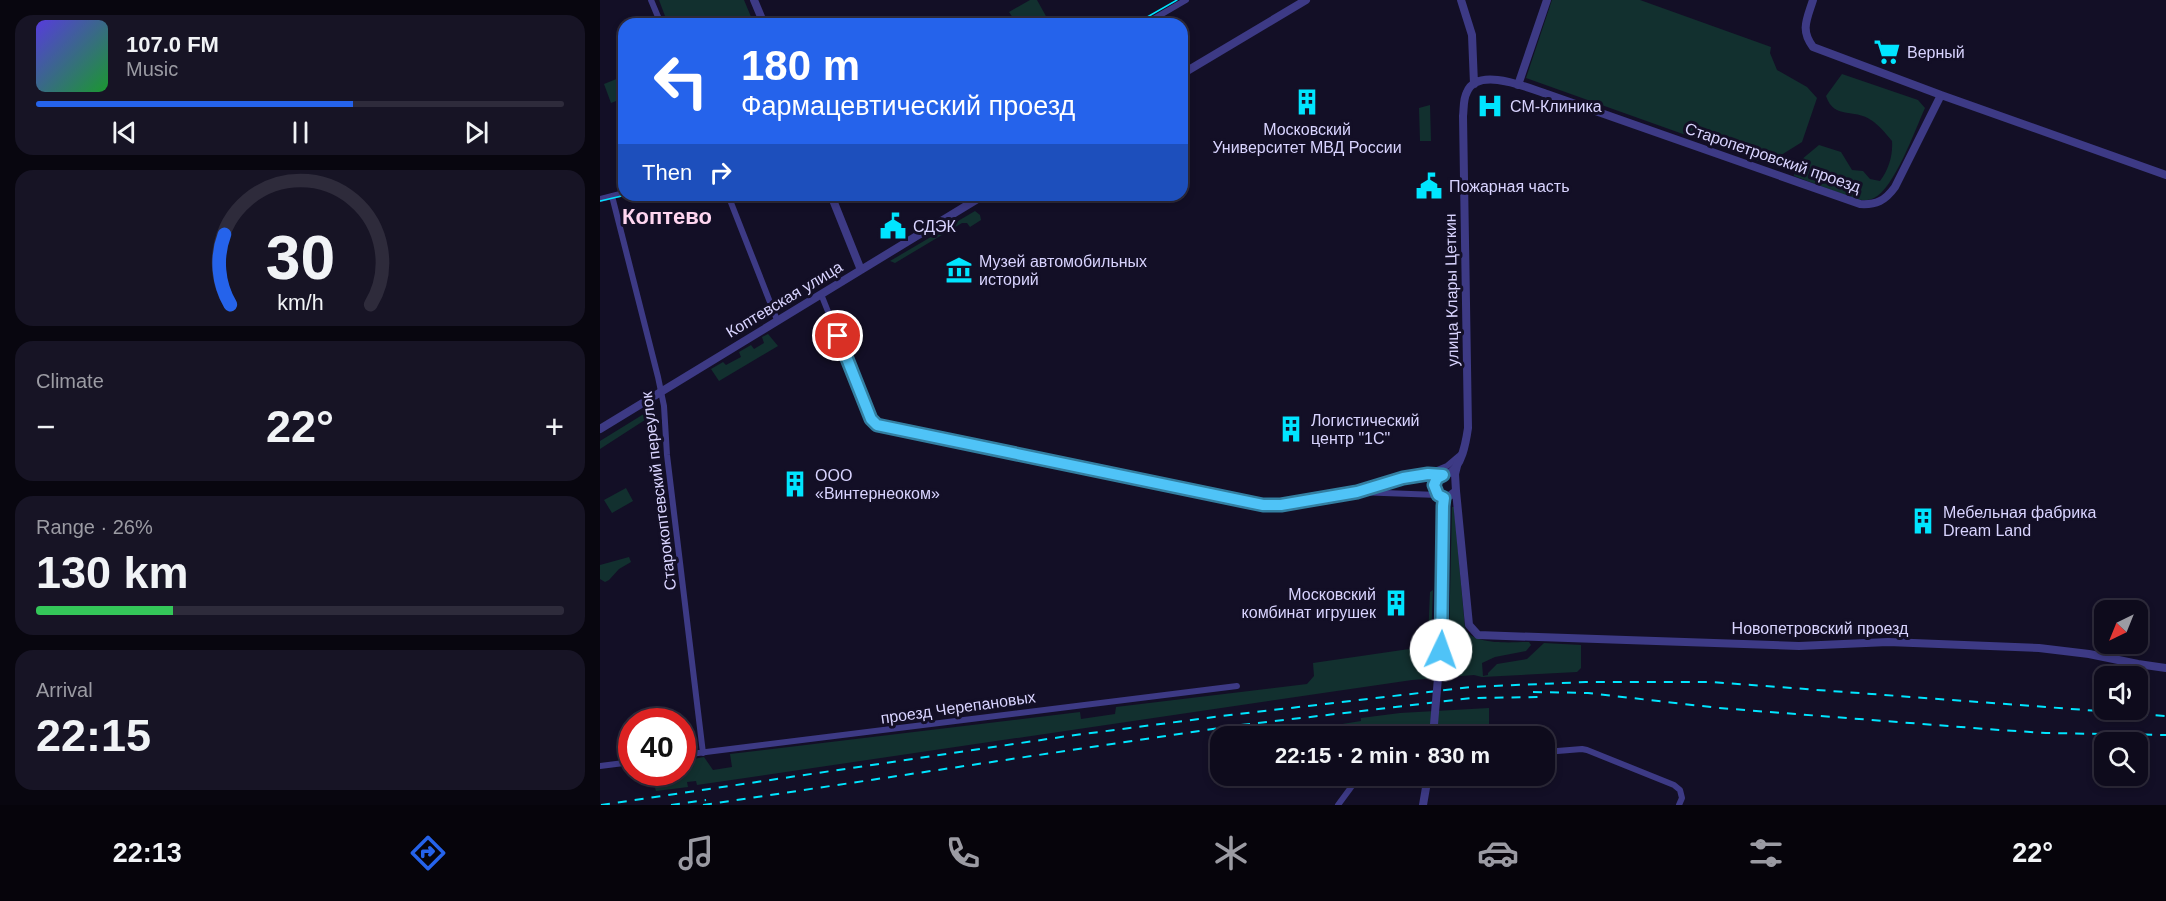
<!DOCTYPE html>
<html lang="en">
<head>
<meta charset="utf-8">
<style>
  :root { --surface:#0e0b1c; --page:#171425; --text:#f1f3f6; --muted:#9b9ba3; --line:#2e2b3b; --accent:#2563eb }
  body { margin:0; font-family:Arial,sans-serif; background:var(--page); color:var(--text); height:100vh; display:flex; flex-direction:column; font-size:22px; white-space:nowrap }
  * { box-sizing:border-box; margin:0 }
  p { font-size:20px; color:var(--muted) }
  .icon { flex:none; width:33px; height:33px; fill:none; stroke:currentColor; stroke-width:2; stroke-linecap:round; stroke-linejoin:round }
  .map { position:relative; flex:1; overflow:hidden }
  .sheet { display:flex; flex-direction:column; gap:15px; padding:15px; background:#08060f; width:600px }
  .sheet>* { flex:none }
  .top-card { position:absolute; left:18px; top:18px; width:570px; height:183px; border-radius:18px; box-shadow:0 3px 9px #0003,0 0 0 2px var(--line); background:#2563eb; color:#fff; overflow:hidden }
  .needle { width:39px; rotate:223deg }
  .fabs { position:absolute; left:1494px; top:600px; display:grid; gap:12px }
  .fabs a { display:grid; place-items:center; width:54px; height:54px; border-radius:12px; background:var(--surface); box-shadow:0 3px 9px #0003,0 0 0 2px var(--line); font-size:30px }
  .speed { position:absolute; left:18px; top:708px; display:flex; gap:12px; font-size:30px; font-weight:700; text-align:center }
  .speed>* { display:grid; place-content:center; width:78px; height:78px; border-radius:50%; background:var(--surface); box-shadow:0 3px 9px #0003,0 0 0 2px var(--line); line-height:1 }
  .speed .limit { border:9px solid #d22; background:#fff; color:#111 }
  .pin { position:absolute; display:grid; place-items:center; width:51px; height:51px; color:#fff; margin:-26px; border:3px solid #fff; border-radius:50%; box-shadow:0 2px 6px #0007 }
  .me { position:absolute; width:66px; margin:-33px; rotate:3deg; stroke-linejoin:round; filter:drop-shadow(0 0 4px #0008) }
  .turn { display:flex; align-items:center; gap:21px; height:126px; padding:0 24px; font-size:27px }
  .turn .icon { width:78px; height:78px; stroke-width:2.5 }
  .turn b { display:block; font-size:42px; line-height:51px }
  .then { display:flex; align-items:center; height:57px; padding:0 24px; background:#0003; gap:12px; font-size:22px }
  .big { font-size:45px; font-weight:800; line-height:1.1 }
  .sheet .card { flex:1; display:flex; flex-direction:column; justify-content:center; gap:9px; min-width:0; padding:0 21px; border-radius:18px; background:var(--page) }
  .sheet .dial { align-items:center; gap:0 }
  .dial svg { height:156px; overflow:visible; fill:none; stroke:var(--line); stroke-width:7; stroke-linecap:round; text-anchor:middle }
  .dial text { fill:var(--text); stroke:none }
  .song { display:flex; align-items:center; gap:18px }
  .cover { width:72px; height:72px; border-radius:9px; background:linear-gradient(135deg,hsl(250 70% 55%),hsl(130 70% 35%)) }
  .played { height:6px; border-radius:3px; background:linear-gradient(90deg,var(--accent) 60%,var(--line) 60%) }
  .keys { display:flex; justify-content:space-around; direction:ltr }
  .heat { display:flex; justify-content:space-between; align-items:center; font-size:33px; direction:ltr }
  .charge { height:9px; border-radius:4px; background:linear-gradient(90deg,#34c759 26%,var(--line) 0) }
  .trip { position:absolute; left:610px; top:726px; width:345px; height:60px; border-radius:18px; background:var(--surface); box-shadow:0 3px 9px #0003,0 0 0 2px var(--line); font-weight:800; line-height:60px; text-align:center }
  .tabs { display:flex; height:96px; justify-content:space-around; align-items:center; background:#06040b; color:var(--muted) }
  .tabs .icon { width:42px; height:42px }
  .tabs .on { color:var(--accent) }
  .tabs b { font-size:27px; color:var(--text) }
  main { display:flex; flex:1; min-height:0 }
  .map>svg:first-child { display:block }
  .green { fill:#12302f }
  .lines { fill:none; stroke-linecap:round; stroke-linejoin:round }
  .minor { stroke:#3d3a85; stroke-width:6 }
  .tertiary { stroke:#3d3a85; stroke-width:8 }
  .tram { stroke:#00e5ff; stroke-width:1.5 }
  .rail { stroke:#00e5ff; stroke-width:2; stroke-dasharray:9 8; stroke-linecap:butt }
  .tertiary-bridge { stroke:#3d3a85; stroke-width:8 }
  .route-casing { stroke:#337fa1; stroke-width:15 }
  .route { stroke:#4fc3f7; stroke-width:10 }
  .labels { text-anchor:middle; stroke-width:6; stroke-linejoin:round; paint-order:stroke }
  .poi-label { font-size:16px; fill:#d9d4ff; stroke:#130f26; text-anchor:start }
  .street-label { font-size:16px; fill:#d9d4ff; stroke:#130f26 }
  .district-label { font-size:22px; font-weight:bold; fill:#ffd6f0; stroke:#130f26 }
</style>
</head>
<body>
<main>
<section class="sheet">
<div class="card">
<div class="song"><i class="cover"></i><div><b>107.0 FM</b><p>Music</p></div></div>
<div class="played"></div>
<div class="keys"><svg class="icon" aria-label="previous" viewBox="0 0 24 24"><path d="M18 5L8 12l10 7zM5 5v14"/></svg><svg class="icon" aria-label="pause" viewBox="0 0 24 24"><path d="M8 5v14M16 5v14"/></svg><svg class="icon" aria-label="next" viewBox="0 0 24 24"><path d="M6 5l10 7-10 7zM19 5v14"/></svg></div>
</div>
<div class="card dial"><svg viewBox="0 0 100 80">
<path d="M14 69A42 42 0 1 1 86 69"/>
<path d="M14 69A42 42 0 0 1 11 33" stroke="#2563eb"/>
<text x="50" y="56" font-size="32" font-weight="700">30</text>
<text x="50" y="72" font-size="11">km/h</text>
</svg></div>
<div class="card"><p>Climate</p>
<div class="heat"><a>−</a><b class="big">22°</b><a>+</a></div>
</div>
<div class="card"><p>Range · 26%</p><b class="big">130 km</b><div class="charge"></div></div>
<div class="card"><p>Arrival</p><b class="big">22:15</b></div>
</section>
<div class="map">
<svg width="1566" height="805" viewBox="0 0 1566 805">
  <rect width="100%" height="100%" fill="#130f26"/>
  <path class="green" d="M 59,0 L 144,0 L 154,24 L 68,24 Z
    M 430,0 L 437,0 L 447,18 L 437,24 L 417,24 L 409,12 Z
    M 952,0 L 1040,0 L 1171,47 L 1170,53 L 1177,70 L 1207,87 L 1217,98 L 1202,142 L 1167,164 L 926,78 Z
    M 1242,74 L 1318,100 L 1325,108 C 1315,130 1294,189 1274,198 C 1268,201 1262,200 1255,199 L 1194,176 L 1195,165 L 1219,145 L 1241,152 L 1252,170 L 1263,171 L 1270,179 L 1280,181 C 1289,169 1293,155 1292,141 C 1286,134 1279,125 1271,120 C 1254,108 1234,120 1226,96 Z
    M 24,76 L 24,98 L 11,103 L 4,84 Z
    M 830,105 L 831,141 L 820,141 L 819,108 Z
    M 375,211 L 380,215 L 381,220 L 370,227 L 367,223 L 362,223 L 295,263 L 290,261 Z
    M 168,334 L 178,346 L 119,381 L 111,369 L 123,362 L 126,365 L 141,357 L 139,352 L 151,345 L 154,349 L 164,343 L 162,337 Z
    M 47,412 L 48,418 L 0,449 L 0,441 Z
    M 26,488 L 33,501 L 12,513 L 4,500 Z
    M 852,507 L 854,507 L 865,628 C 872,646 912,642 929,642 L 931,645 L 926,651 L 895,657 L 882,663 L 883,676 L 888,675 L 888,673 L 897,664 L 927,659 L 944,643 L 981,645 L 981,668 L 977,672 L 882,677 L 874,675 L 812,680 L 97,785 L 96,781 L 87,782 L 88,787 L 56,791 L 55,788 L 56,784 L 61,782 L 62,777 L 59,773 L 82,772 L 83,761 L 104,757 L 113,770 L 132,767 L 130,754 L 480,712 L 481,719 L 515,714 L 516,707 L 707,684 L 714,676 L 713,663 L 823,647 L 828,639 L 830,592 L 833,590 L 831,639 L 849,640 Z
    M 29,557 L 31,562 L 19,569 L 9,580 L 5,582 L 0,579 L 0,565 Z
    M 889,708 L 889,729 L 881,736 L 723,736 L 717,728 L 761,721 L 761,718 L 800,713 Z"/>
  <g class="lines">
    <path class="minor" d="M 51,0 L 61,24
      M 545,24 L 586,0
      M 128,195 L 177,320
      M 12,196 L 58,377 L 64,406 L 67,455 L 103,753
      M 0,199 L 24,193
      M 221,294 L 271,419 L 277,425 L 663,505 L 681,505 L 757,492 L 838,495
      M 830,473 L 847,466 L 860,455
      M 760,491 C 787,481 815,472 843,475
      M 945,752 L 982,749 L 987,750 L 1074,785 L 1080,790 L 1082,798 L 1079,805
      M 82,755 L 637,686
      M 0,766 L 32,762
      M 738,805 L 752,786 L 767,776"/>
    <path class="tertiary" d="M 154,0 L 164,24
      M 861,0 L 872,35 L 874,84
      M 1213,0 C 1207,19 1200,30 1213,47 L 1341,95
      M 582,74 L 706,0
      M 918,85 L 947,0
      M 231,195 L 261,270
      M 0,429 L 384,195
      M 858,462 L 855,474 L 856,491 L 848,497 L 841,497 L 836,492 L 835,481 C 840,476 842,477 848,474 C 862,467 866,442 868,428 L 863,116 C 864,108 863,99 867,92 C 878,66 928,88 947,94 L 1260,204 C 1276,205 1285,201 1295,187 L 1341,95 L 1566,175
      M 856,491 L 869,625 L 878,635 L 1199,646 L 1288,642 L 1439,648 L 1489,654 L 1538,664 L 1566,668
      M 842,631 L 843,506 L 845,497
      M 823,805 L 828,776"/>
    <path class="tram" d="M 535,24 L 577,0
      M 0,201 L 26,195"/>
    <path class="rail" d="M 933,692 L 988,693 L 1119,708 L 1399,730 L 1446,733 L 1566,735
      M 1,805 L 468,736 L 630,715 L 871,687 L 986,682 L 1111,682 L 1566,716
      M 71,805 L 106,800
      M 103,805 L 633,726 L 872,698 L 941,697"/>
    <path class="tertiary-bridge" d="M 833,736 L 842,631"/>
  </g>
  <g class="lines">
    <g class="route-casing">
      <path id="route" d="M 238,336 L 271,419 L 277,425 L 663,505 L 681,505 L 757,492 L 803,478 L 828,474 L 843,475 L 837,478 L 834,485 L 838,495 L 844,498 L 843,506 L 841,650"/>
    </g>
    <use href="#route" class="route"/>
  </g>
  <defs>
    <g id="supermarket-bare" transform="scale(2.07)"><path d="M-6-5.5h2.5l.6 2H6L4.5 2H-2.5L-4.4-4H-6ZM-1.5 3.2a1.3 1.3 0 1 0 .1 0ZM3 3.2a1.3 1.3 0 1 0 .1 0Z" fill="#00e5ff" stroke="#130f26" stroke-width="2.5" paint-order="stroke"/></g>
    <g id="building-bare" transform="scale(2.07)"><path d="M-4-6H4V6H1V3H-1V6H-4ZM-2.5-4.3h1.7v1.8h-1.7ZM.8-4.3h1.7v1.8H.8ZM-2.5-1h1.7V.8h-1.7ZM.8-1h1.7V.8H.8Z" fill="#00e5ff" stroke="#130f26" stroke-width="2.5" paint-order="stroke"/></g>
    <g id="hospital-bare" transform="scale(2.07)"><path d="M-5-5h3v3.5h4V-5h3V5h-3V1.5h-4V5h-3Z" fill="#00e5ff" stroke="#130f26" stroke-width="2.5" paint-order="stroke"/></g>
    <g id="civic-bare" transform="scale(2.07)"><path d="M-.6-6.5H3V-4.5H.6V-3L4-1V1h2V6H-6V1h2V-1L-.6-3ZM-1.2 2.5V6h2.4V2.5Z" fill="#00e5ff" stroke="#130f26" stroke-width="2.5" paint-order="stroke"/></g>
    <g id="museum-bare" transform="scale(2.07)"><path d="M0-6L6-3V-2H-6V-3ZM-5-1h2V3h-2ZM-1-1h2V3h-2ZM3-1h2V3H3ZM-6 4H6V6H-6Z" fill="#00e5ff" stroke="#130f26" stroke-width="2.5" paint-order="stroke"/></g>
  </defs>
  <g fill-rule="evenodd">
    <use href="#supermarket-bare" x="1287" y="52"/>
    <use href="#building-bare" x="707" y="102"/>
    <use href="#hospital-bare" x="890" y="106"/>
    <use href="#civic-bare" x="829" y="186"/>
    <use href="#civic-bare" x="293" y="226"/>
    <use href="#museum-bare" x="359" y="270"/>
    <use href="#building-bare" x="691" y="429"/>
    <use href="#building-bare" x="195" y="484"/>
    <use href="#building-bare" x="1323" y="521"/>
    <use href="#building-bare" x="796" y="603"/>
  </g>
  <g class="labels">
    <g class="poi-label">
      <text x="1307" y="58">Верный</text>
      <text x="910" y="112">СМ-Клиника</text>
      <text x="707" y="135" text-anchor="middle">Московский<tspan x="707" dy="18">Университет МВД России</tspan></text>
      <text x="849" y="192">Пожарная часть</text>
      <text x="313" y="232">СДЭК</text>
      <text x="379" y="267">Музей автомобильных<tspan x="379" dy="18">историй</tspan></text>
      <text x="711" y="426">Логистический<tspan x="711" dy="18">центр "1С"</tspan></text>
      <text x="215" y="481">ООО<tspan x="215" dy="18">«Винтернеоком»</tspan></text>
      <text x="1343" y="518">Мебельная фабрика<tspan x="1343" dy="18">Dream Land</tspan></text>
      <text x="776" y="600" text-anchor="end">Московский<tspan x="776" dy="18">комбинат игрушек</tspan></text>
    </g>
    <g class="street-label">
      <text transform="translate(1173 157) rotate(19)" y="6">Старопетровский проезд</text>
      <text transform="translate(851 290) rotate(-91)" y="6">улица Клары Цеткин</text>
      <text transform="translate(184 299) rotate(-31)" y="6">Коптевская улица</text>
      <text transform="translate(58 491) rotate(-97)" y="6">Старокоптевский переулок</text>
      <text x="1220" y="634">Новопетровский проезд</text>
      <text transform="translate(358 707) rotate(-8)" y="6">проезд Черепановых</text>
    </g>
    <g class="district-label">
      <text x="67" y="224">Коптево</text>
    </g>
  </g>
</svg>
<div class="fabs">
<a><svg class="needle" viewBox="-14 -14 28 28"><path d="M0-13l5 13h-10z" fill="#e53935"/><path d="M0 13l5-13h-10z" fill="#9b9ba3"/></svg></a>
<a><svg class="icon" aria-label="sound" viewBox="0 0 24 24"><path d="M4 9h4l5-4v14l-5-4H4zM17 9q2 3 0 6"/></svg></a>
<a><svg class="icon" aria-label="search" viewBox="0 0 24 24"><circle cx="10" cy="10" r="6"/><path d="M15 15l6 6"/></svg></a>
</div>
<div class="speed"><div class="limit">40</div></div>
<div class="pin" style="left:238px;top:336px;background:#d93025"><svg class="icon" aria-label="arrive" viewBox="0 0 24 24"><path d="M6 21V4h12l-3 4 3 4H6"/></svg></div>
<svg class="me" style="left:841px;top:650px" viewBox="-20 -20 40 40"><circle r="19" fill="#fff"/><path d="M0-13L10 11 0 6-10 11z" fill="#4fc3f7"/></svg>
<div class="trip">22:15 · 2 min · 830 m</div>
<div class="top-card">
<div class="turn"><svg class="icon" aria-label="left" viewBox="0 0 24 24"><path d="M17 20v-9H6M10 6l-5 5 5 5"/></svg><div><b>180 m</b>Фармацевтический проезд</div></div>
<div class="then">Then<svg class="icon" aria-label="right" viewBox="0 0 24 24"><path d="M7 20v-9h11M14 6l5 5-5 5"/></svg></div>
</div>
</div>
</main>
<nav class="tabs">
<b>22:13</b>
<svg class="icon on" aria-label="directions" viewBox="0 0 24 24"><path d="M12 3l9 9-9 9-9-9zM9 14v-3h6M13 9l2 2-2 2"/></svg>
<svg class="icon" aria-label="music" viewBox="0 0 24 24"><path d="M9 18V5l10-2v13"/><circle cx="6" cy="18" r="3"/><circle cx="16" cy="16" r="3"/></svg>
<svg class="icon" aria-label="phone" viewBox="0 0 24 24"><path d="M5 4h4l2 5-3 2q2 4 5 5l2-3 5 2v4C11 20 4 13 5 4z"/></svg>
<svg class="icon" aria-label="climate" viewBox="0 0 24 24"><path d="M12 3v18M4 7l16 10M4 17L20 7"/></svg>
<svg class="icon" aria-label="car" viewBox="0 0 24 24"><path d="M5 17H2v-5l4-1 3-4h7l3 4 3 1v5h-3M9 17h6M6 11h13"/><circle cx="7" cy="17" r="2"/><circle cx="17" cy="17" r="2"/></svg>
<svg class="icon" aria-label="filters" viewBox="0 0 24 24"><path d="M4 7h16M4 17h16"/><circle cx="9" cy="7" r="2"/><circle cx="15" cy="17" r="2"/></svg>
<b>22°</b>
</nav>
</body>
</html>
